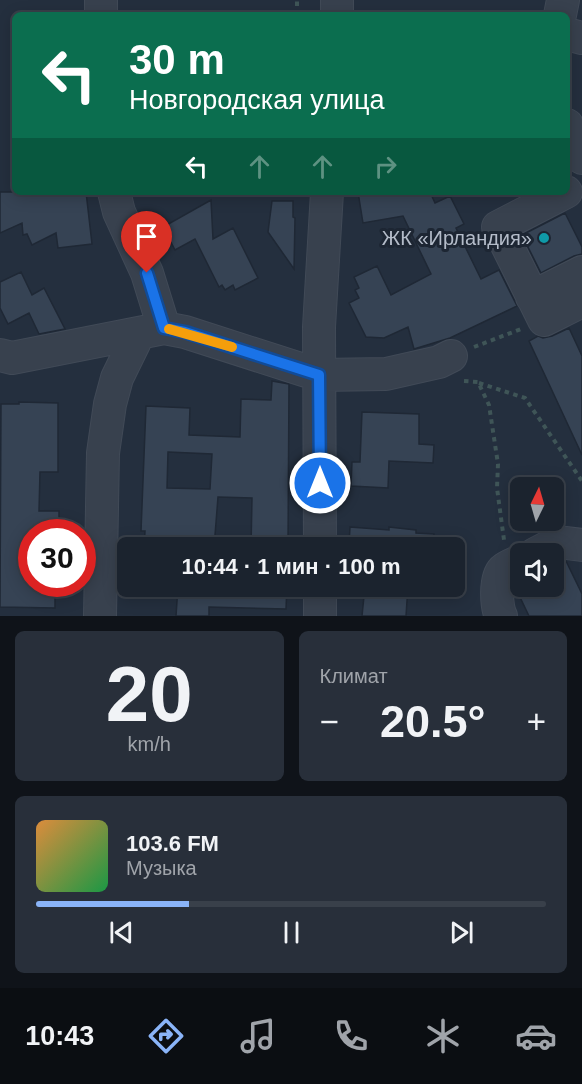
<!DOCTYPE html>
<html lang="ru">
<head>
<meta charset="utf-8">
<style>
  :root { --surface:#1b232e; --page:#282f3a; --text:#f1f3f6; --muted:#a0a4aa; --line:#39404a; --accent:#8ab4f8 }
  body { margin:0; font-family:Arial,sans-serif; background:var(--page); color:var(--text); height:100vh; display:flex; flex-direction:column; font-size:22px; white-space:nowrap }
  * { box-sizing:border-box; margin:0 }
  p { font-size:20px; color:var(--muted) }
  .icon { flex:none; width:33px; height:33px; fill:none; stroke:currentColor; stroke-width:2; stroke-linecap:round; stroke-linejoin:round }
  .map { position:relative; height:616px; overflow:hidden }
  .side { display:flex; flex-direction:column; gap:15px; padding:15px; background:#0f1319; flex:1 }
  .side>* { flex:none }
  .banner { position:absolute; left:12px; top:12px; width:558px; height:183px; border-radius:9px; box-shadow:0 3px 15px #0003,0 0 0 2px var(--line); background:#0b6e4f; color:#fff; overflow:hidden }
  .needle { width:39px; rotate:5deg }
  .tools { position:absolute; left:510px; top:477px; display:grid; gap:12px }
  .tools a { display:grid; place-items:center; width:54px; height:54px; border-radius:9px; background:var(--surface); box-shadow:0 3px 15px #0003,0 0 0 2px var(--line); font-size:30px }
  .speed { position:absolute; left:18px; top:519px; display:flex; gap:12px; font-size:30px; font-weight:700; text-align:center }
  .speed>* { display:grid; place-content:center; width:78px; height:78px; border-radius:50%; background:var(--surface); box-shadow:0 3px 15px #0003,0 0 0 2px var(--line); line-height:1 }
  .speed .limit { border:9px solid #d22; background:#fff; color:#111 }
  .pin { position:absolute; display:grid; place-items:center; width:51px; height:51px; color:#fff; margin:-62px -26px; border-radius:50% 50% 50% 0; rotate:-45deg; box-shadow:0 0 6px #0007 }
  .pin .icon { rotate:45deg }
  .me { position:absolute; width:66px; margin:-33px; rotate:0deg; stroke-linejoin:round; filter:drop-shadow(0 0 4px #0008) }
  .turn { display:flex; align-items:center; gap:21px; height:126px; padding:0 18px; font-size:27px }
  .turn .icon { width:78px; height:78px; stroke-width:2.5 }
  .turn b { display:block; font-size:42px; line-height:51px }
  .lanes { display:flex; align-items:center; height:57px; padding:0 18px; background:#0003; justify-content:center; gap:30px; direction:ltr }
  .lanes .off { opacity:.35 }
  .big { font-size:45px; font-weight:800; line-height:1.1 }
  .side .widget { flex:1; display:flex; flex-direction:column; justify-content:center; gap:9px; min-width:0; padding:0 21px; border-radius:9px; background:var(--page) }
  .side .dial { align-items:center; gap:0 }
  .dial b { font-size:78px; line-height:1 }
  .song { display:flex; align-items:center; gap:18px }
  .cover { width:72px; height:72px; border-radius:9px; background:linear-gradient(135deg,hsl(30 70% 55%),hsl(140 70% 35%)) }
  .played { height:6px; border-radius:3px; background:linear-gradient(90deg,var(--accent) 30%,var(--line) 30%) }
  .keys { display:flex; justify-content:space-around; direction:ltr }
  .heat { display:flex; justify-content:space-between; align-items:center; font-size:33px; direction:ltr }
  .side .tiles { flex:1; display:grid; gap:15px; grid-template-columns:1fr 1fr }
  .widget:last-child { grid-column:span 2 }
  .trip { position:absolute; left:117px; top:537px; width:348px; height:60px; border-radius:9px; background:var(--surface); box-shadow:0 3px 15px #0003,0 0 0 2px var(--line); font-weight:800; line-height:60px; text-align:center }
  .tab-bar { display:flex; height:96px; justify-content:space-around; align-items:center; background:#0b0e12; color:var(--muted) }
  .tab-bar .icon { width:42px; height:42px }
  .tab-bar .selected { color:var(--accent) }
  .tab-bar b { font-size:27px; color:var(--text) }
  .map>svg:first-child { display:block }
  .building { fill:#364354; stroke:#1f2835; stroke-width:1.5; fill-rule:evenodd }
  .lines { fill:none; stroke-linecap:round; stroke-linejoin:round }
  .minor-casing { stroke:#414a57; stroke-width:34 }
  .path { stroke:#3f5557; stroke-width:4; stroke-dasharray:4.5 4.5; stroke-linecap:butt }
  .minor { stroke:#38414e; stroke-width:32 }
  .route-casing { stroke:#114b97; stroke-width:15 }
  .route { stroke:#1a73e8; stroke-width:10 }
  .slow { stroke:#f59e0b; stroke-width:10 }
  .culture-dot { fill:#0f9aa8; stroke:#1d2633; stroke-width:2 }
  .labels { text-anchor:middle; stroke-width:6; stroke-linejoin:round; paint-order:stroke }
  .poi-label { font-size:20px; fill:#b4bcc9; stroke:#1d2633; text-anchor:end }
</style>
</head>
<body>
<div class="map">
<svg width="582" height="616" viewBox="0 0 582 616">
  <rect width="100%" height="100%" fill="#242f3e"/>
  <path class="building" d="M 0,192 L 86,192 L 92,244 L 58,248 L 56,233 L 32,245 L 27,234 L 23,235 L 22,223 L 0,233 Z
    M 358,192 L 430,192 L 435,203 L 450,196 L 464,224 L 456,228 L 481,279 L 499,270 L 517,306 L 450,338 L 414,349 L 408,327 L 384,338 L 366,337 L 349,303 L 359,298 L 355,290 L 359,288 L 354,277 L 377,266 L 391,295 L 431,274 L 403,216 L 363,223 Z
    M 211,200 L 213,239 L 233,228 L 258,278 L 235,290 L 233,285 L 225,290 L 222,285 L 219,287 L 195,239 L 175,250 L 163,227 Z
    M 272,201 L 293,201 L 293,217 L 295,218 L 294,269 L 268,232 Z
    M 565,213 L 582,247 L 582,254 L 574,256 L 541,273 L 522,235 Z
    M 21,272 L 32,295 L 44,288 L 65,329 L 39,334 L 29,313 L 8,324 L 0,308 L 0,282 Z
    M 569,328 L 582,356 L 582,455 L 529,341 L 538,336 L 543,338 L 552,336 Z
    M 272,381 L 289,384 L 288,548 L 251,548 L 252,498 L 218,497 L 214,548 L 144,548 L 145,531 L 141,531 L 146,406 L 190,408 L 189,435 L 240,437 L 241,399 L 271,400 ZM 168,452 L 212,454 L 210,489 L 167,488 Z
    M 19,402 L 58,403 L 58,472 L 40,472 L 39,511 L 59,511 L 59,532 L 32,532 L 32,584 L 55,584 L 55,608 L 0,607 L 1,404 L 19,404 Z
    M 362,412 L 419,414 L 419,444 L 434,445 L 433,463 L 389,461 L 388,488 L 351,486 L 352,462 L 360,462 Z
    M 350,527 L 389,530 L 389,527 L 416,530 L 416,533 L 434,534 L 433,548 L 373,548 L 349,545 Z
    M 561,561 L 566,561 L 582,594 L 582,616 L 529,616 L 518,593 L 530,586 L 554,586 L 554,565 Z
    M 178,586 L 287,586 L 286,609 L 209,607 L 209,616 L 176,616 Z
    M 365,586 L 408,586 L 406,616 L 362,616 Z"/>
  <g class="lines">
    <g class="minor-casing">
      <path id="minor" d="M 101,15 L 101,0
        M 337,15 L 337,0
        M 560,15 L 563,0
        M 567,34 L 582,38
        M 567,125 L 572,139 L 582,158
        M 114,192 L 119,212 L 147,273 L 164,328
        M 566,192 L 498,227 L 544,320 L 582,301
        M 532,297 L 582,272
        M 0,355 L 12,358 L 164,328 L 185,332 L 319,375 L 386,374 L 439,362 L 451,356
        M 320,548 L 319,327 L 327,192
        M 535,554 L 558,542 L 582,545
        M 320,586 L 320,616
        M 100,616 L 103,453 L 110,404 L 117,378 L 139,333
        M 501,616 C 496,607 495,578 503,570 C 507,566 516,563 520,561"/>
    </g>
    <path class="path" d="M 297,15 L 297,0
      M 474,347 L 521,329
      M 464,381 L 478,382 L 489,405 L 498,464 L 497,488 L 504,540
      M 479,383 L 525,398 L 582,481"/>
    <use href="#minor" class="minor"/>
  </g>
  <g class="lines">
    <g class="route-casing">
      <path id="route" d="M 147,273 L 164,328 L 185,332 L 319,375 L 320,483"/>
    </g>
    <use href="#route" class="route"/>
    <path class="slow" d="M 169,329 L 232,347"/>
  </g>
  <circle class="culture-dot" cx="544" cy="238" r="6"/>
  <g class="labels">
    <g class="poi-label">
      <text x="532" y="245">ЖК «Ирландия»</text>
    </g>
  </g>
</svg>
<div class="tools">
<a><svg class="needle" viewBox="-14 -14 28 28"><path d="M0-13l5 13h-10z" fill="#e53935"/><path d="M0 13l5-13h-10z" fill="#a0a4aa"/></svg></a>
<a><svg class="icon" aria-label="sound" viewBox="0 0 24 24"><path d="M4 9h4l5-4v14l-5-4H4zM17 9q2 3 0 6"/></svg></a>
</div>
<div class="speed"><div class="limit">30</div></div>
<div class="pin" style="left:147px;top:273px;background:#d93025"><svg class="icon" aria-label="arrive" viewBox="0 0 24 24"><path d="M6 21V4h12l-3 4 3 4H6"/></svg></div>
<svg class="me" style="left:320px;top:483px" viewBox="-20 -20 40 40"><circle r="17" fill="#1a73e8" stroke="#fff" stroke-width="3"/><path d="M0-11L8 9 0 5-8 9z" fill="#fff"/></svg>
<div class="trip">10:44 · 1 мин · 100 m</div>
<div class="banner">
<div class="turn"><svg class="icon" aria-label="left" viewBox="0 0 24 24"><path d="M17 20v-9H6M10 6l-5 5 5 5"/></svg><div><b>30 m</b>Новгородская улица</div></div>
<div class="lanes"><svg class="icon" aria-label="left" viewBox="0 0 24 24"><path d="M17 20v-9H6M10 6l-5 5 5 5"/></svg><svg class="icon off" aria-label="ahead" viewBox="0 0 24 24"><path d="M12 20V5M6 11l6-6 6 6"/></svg><svg class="icon off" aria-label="ahead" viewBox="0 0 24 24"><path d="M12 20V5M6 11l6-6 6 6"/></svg><svg class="icon off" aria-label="right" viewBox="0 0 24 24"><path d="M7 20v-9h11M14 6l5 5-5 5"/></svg></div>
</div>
</div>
<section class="side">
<div class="tiles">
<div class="widget dial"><b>20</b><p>km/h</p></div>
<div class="widget"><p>Климат</p>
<div class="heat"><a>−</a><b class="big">20.5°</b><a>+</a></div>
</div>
<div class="widget">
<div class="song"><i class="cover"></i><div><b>103.6 FM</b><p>Музыка</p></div></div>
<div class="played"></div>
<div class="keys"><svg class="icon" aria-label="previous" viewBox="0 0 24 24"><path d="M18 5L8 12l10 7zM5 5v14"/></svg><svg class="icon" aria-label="pause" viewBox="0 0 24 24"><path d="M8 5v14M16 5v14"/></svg><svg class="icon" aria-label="next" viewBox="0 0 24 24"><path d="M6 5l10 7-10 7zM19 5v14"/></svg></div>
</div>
</div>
</section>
<nav class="tab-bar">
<b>10:43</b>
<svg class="icon selected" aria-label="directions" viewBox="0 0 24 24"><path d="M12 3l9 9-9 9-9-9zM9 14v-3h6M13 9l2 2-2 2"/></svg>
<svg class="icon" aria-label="music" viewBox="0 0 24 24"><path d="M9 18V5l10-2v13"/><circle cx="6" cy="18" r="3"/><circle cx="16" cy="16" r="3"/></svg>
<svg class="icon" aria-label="phone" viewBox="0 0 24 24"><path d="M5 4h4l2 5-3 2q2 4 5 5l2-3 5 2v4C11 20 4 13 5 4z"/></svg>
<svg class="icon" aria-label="climate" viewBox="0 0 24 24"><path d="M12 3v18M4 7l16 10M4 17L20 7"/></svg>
<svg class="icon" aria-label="car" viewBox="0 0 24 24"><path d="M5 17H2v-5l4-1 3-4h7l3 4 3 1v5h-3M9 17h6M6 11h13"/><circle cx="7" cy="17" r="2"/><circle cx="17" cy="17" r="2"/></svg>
</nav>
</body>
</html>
